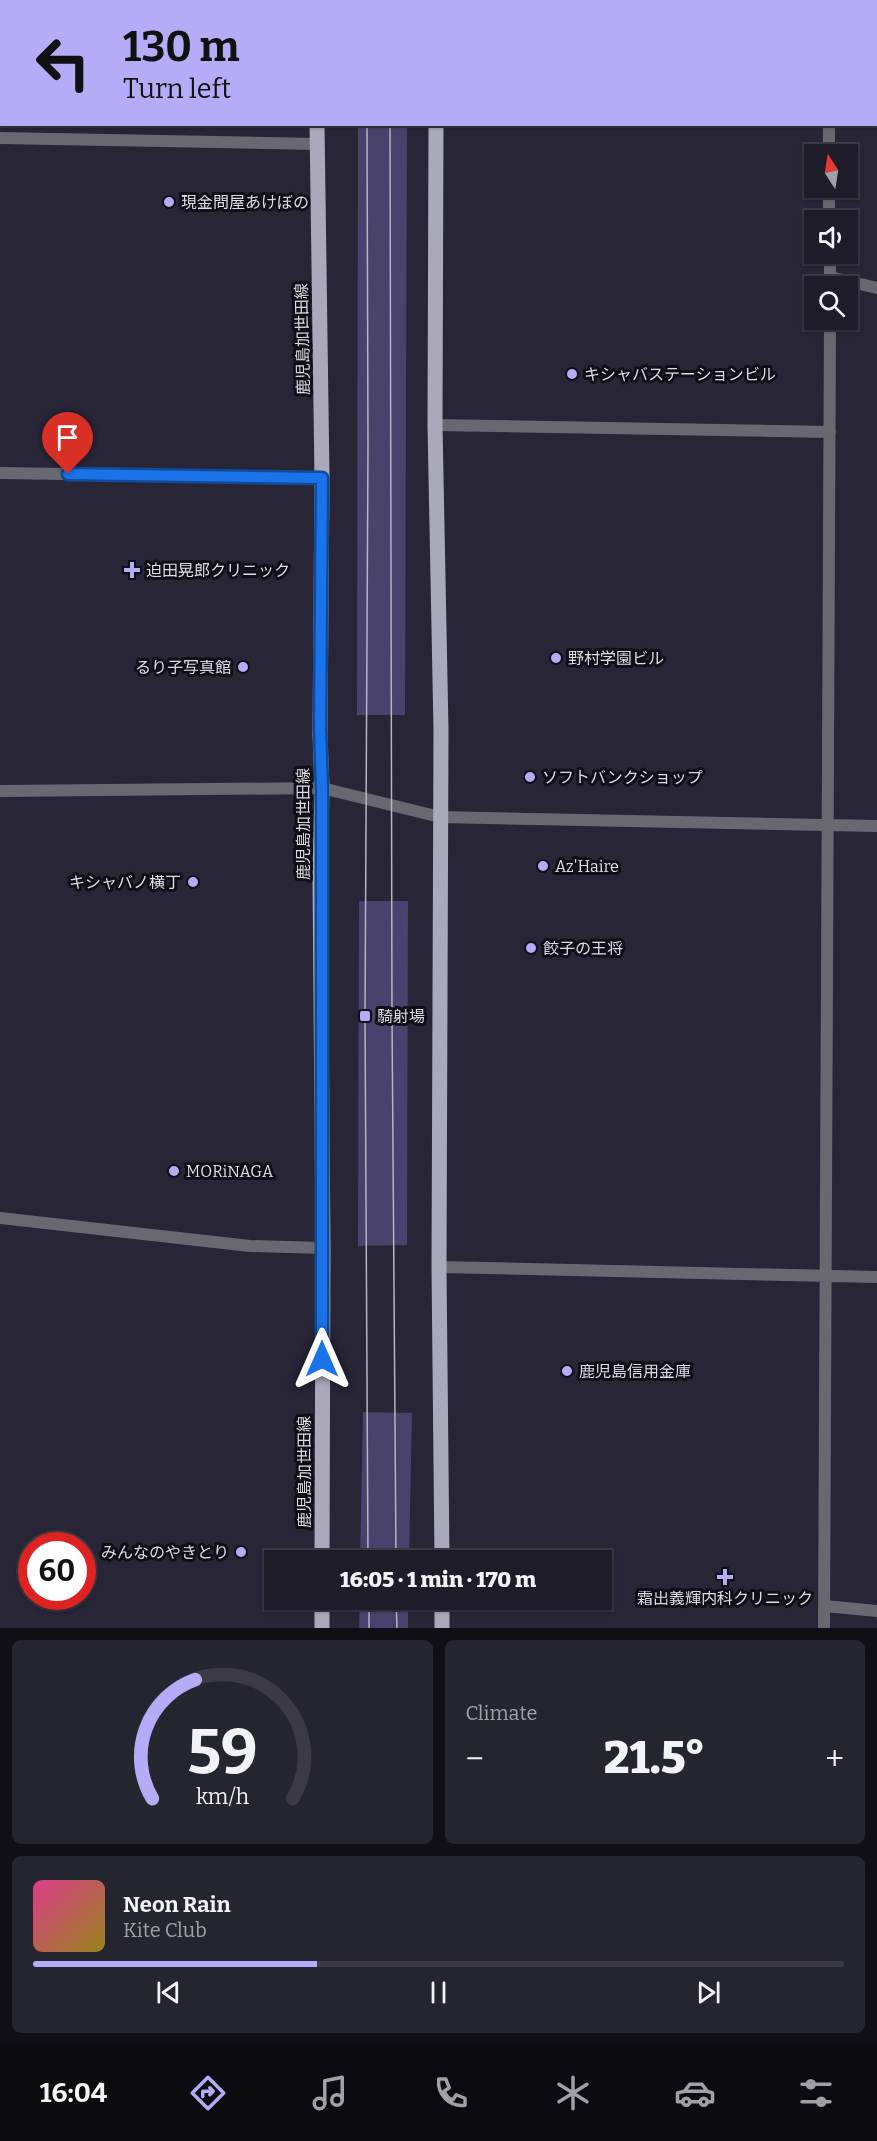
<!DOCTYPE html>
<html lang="en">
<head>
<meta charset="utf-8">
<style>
  :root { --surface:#1d1c28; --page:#252530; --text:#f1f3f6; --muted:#a0a1a8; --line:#3b3a45; --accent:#b5acf8 }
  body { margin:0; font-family:Bitter,"Noto Sans JP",serif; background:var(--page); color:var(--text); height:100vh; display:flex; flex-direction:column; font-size:22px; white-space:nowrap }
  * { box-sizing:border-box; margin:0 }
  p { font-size:20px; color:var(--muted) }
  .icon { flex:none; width:33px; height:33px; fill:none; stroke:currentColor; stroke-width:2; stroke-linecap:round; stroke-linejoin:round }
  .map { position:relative; height:1628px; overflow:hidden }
  .details { display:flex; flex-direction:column; gap:12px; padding:12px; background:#100f16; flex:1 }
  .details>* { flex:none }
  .banner { position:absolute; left:0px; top:0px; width:878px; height:126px; box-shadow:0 2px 4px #0004,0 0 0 2px var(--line); background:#b5acf8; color:#111; overflow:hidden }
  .needle { width:39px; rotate:348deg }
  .tools { position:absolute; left:804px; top:144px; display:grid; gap:12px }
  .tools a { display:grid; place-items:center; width:54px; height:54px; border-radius:0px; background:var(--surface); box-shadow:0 2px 4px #0004,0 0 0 2px var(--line); font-size:30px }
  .speed { position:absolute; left:18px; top:1532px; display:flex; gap:12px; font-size:30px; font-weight:700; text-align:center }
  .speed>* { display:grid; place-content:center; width:78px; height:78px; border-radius:50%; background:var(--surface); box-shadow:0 2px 4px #0004,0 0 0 2px var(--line); line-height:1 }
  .speed .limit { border:9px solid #d22; background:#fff; color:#111 }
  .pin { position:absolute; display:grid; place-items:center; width:51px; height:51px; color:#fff; margin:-62px -26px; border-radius:50% 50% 50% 0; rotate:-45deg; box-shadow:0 0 6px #0007 }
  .pin .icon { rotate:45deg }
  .me { position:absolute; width:66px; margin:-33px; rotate:0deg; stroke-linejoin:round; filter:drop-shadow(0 0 4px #0008) }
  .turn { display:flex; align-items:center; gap:21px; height:126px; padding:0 24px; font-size:27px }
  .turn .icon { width:78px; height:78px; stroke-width:2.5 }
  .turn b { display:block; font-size:42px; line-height:51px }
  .big { font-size:45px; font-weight:800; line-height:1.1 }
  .details .widget { flex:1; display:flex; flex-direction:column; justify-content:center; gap:9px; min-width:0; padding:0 21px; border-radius:9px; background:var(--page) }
  .details .dial { align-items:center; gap:0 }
  .dial svg { height:156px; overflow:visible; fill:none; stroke:var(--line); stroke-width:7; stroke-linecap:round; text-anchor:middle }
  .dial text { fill:var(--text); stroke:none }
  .song { display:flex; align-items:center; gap:18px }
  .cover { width:72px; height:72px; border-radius:9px; background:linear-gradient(135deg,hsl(330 70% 55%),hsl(50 70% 35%)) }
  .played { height:6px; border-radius:3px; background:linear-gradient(90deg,var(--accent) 35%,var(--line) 35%) }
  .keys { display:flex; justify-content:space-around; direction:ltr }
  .heat { display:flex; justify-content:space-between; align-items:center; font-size:33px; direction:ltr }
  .details .tiles { flex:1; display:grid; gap:12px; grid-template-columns:1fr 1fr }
  .widget:last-child { grid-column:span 2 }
  .trip { position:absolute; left:264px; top:1550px; width:348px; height:60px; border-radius:0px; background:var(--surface); box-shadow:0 2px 4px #0004,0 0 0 2px var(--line); font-weight:800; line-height:60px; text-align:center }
  .tabs { display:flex; height:96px; justify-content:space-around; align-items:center; background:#0c0b10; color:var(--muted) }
  .tabs .icon { width:42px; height:42px }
  .tabs .active { color:var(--accent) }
  .tabs b { font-size:27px; color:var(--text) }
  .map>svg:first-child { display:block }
  .green { fill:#48426d }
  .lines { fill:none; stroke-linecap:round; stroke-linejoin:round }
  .minor { stroke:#696871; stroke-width:12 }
  .primary { stroke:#aaa9bc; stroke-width:15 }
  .tram { stroke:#b6b5c2; stroke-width:1.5 }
  .route-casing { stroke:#114b97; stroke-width:15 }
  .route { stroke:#1a73e8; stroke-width:10 }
  .poi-dot { fill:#b5acf8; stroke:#100f17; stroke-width:2 }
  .labels { text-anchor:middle; stroke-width:6; stroke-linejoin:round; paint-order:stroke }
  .poi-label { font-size:16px; fill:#dcdbe7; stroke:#100f17; text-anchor:start }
  .street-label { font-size:16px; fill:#dcdbe7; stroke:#100f17 }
</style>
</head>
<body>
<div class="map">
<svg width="877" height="1628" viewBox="0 0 877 1628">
  <rect width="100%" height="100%" fill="#272536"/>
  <path class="green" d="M 358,125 L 407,125 L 405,715 L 357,715 Z
    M 359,901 L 408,901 L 407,1245 L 358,1246 Z
    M 363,1412 L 412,1413 L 409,1560 L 360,1560 Z
    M 360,1599 L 408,1599 L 408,1628 L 359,1628 Z"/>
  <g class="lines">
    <path class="minor" d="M 828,0 L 828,2
      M 829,124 L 829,154
      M 0,138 L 317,144
      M 829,188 L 829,220
      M 830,254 L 830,286
      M 830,277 L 877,288
      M 435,425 L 830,432
      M 0,473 L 322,478
      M 0,791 L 322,788 L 440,817 L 877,826
      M 0,1218 L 250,1246 L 323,1248
      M 439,1267 L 877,1277
      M 825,1606 L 877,1611
      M 824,1628 L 830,320"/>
    <path class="primary" d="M 317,2 L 317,0
      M 436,2 L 436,0
      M 317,124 L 322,478 L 320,735 L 322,788 L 320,877 L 323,1248 L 322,1560
      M 436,124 L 435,425 L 441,730 L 439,1267 L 442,1560
      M 442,1599 L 442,1628
      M 322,1628 L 322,1599"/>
    <path class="tram" d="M 366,0 L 366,2
      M 390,0 L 390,2
      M 367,124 L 368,446 L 365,1016 L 368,1560
      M 390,124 L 392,1016 L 396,1560
      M 369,1599 L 369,1628
      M 396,1599 L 397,1628"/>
  </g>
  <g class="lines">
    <g class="route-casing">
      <path id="route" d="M 68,474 L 322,478 L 320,729 L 322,788 L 322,1359"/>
    </g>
    <use href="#route" class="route"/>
  </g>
  <g class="poi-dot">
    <circle cx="169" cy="202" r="6"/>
    <circle cx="572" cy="374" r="6"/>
    <path d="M129 561h6v6h6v6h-6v6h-6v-6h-6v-6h6z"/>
    <circle cx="556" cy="658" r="6"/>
    <circle cx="243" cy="667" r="6"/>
    <circle cx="530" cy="777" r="6"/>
    <circle cx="543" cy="866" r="6"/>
    <circle cx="193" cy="882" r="6"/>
    <circle cx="531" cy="948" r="6"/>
    <rect x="359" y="1010" width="12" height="12" rx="3"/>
    <circle cx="174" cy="1171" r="6"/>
    <circle cx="567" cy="1371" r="6"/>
    <circle cx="241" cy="1552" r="6"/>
    <path d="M722 1568h6v6h6v6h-6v6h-6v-6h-6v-6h6z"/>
  </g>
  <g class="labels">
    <g class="poi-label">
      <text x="181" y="208">現金問屋あけぼの</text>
      <text x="584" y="380">キシャバステーションビル</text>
      <text x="146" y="576">迫田晃郎クリニック</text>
      <text x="568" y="664">野村学園ビル</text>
      <text x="231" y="673" text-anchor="end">るり子写真館</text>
      <text x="542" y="783">ソフトバンクショップ</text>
      <text x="555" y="872">Az'Haire</text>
      <text x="181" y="888" text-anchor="end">キシャバノ横丁</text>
      <text x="543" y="954">餃子の王将</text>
      <text x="377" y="1022">騎射場</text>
      <text x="186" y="1177">MORiNAGA</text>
      <text x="579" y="1377">鹿児島信用金庫</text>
      <text x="229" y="1558" text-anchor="end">みんなのやきとり</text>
      <text x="725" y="1604" text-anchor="middle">霜出義輝内科クリニック</text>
    </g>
    <g class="street-label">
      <text transform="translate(302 339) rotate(-91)" y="6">鹿児島加世田線</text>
      <text transform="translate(303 824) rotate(-90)" y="6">鹿児島加世田線</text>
      <text transform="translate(304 1472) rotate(-90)" y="6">鹿児島加世田線</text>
    </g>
  </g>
</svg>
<div class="tools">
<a><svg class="needle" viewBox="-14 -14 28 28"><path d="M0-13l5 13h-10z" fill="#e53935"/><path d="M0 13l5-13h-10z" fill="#a0a1a8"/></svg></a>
<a><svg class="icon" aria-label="sound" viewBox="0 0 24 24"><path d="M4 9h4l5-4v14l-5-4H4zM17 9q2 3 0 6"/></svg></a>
<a><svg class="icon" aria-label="search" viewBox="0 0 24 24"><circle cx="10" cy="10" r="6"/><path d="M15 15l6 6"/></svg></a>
</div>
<div class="speed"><div class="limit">60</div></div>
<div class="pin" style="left:68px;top:474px;background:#d93025"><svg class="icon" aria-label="arrive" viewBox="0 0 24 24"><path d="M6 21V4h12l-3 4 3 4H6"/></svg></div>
<svg class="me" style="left:322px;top:1359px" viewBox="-20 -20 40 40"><path d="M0-17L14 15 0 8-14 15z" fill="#1a73e8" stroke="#fff" stroke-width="4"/></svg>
<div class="trip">16:05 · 1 min · 170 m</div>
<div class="banner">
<div class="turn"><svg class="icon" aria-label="left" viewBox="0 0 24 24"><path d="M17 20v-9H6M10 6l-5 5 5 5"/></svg><div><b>130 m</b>Turn left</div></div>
</div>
</div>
<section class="details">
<div class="tiles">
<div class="widget dial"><svg viewBox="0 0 100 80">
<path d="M14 69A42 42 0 1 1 86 69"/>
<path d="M14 69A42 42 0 0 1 36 8" stroke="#b5acf8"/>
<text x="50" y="56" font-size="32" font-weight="700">59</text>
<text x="50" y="72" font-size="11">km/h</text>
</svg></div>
<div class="widget"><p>Climate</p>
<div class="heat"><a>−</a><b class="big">21.5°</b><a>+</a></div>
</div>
<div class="widget">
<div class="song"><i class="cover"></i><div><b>Neon Rain</b><p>Kite Club</p></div></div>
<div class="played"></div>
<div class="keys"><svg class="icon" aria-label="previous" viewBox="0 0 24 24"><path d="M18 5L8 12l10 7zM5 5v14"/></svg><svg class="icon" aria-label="pause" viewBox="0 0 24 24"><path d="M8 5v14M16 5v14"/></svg><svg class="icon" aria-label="next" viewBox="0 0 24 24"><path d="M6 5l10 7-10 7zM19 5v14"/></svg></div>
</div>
</div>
</section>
<nav class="tabs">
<b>16:04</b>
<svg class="icon active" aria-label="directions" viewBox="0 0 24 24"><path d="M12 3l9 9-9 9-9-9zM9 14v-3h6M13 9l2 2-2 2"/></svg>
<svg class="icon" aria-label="music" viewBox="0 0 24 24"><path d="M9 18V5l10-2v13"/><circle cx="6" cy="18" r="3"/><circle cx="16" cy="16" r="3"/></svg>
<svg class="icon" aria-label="phone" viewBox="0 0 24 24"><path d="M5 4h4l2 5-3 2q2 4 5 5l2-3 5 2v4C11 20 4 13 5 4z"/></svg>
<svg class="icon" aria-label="climate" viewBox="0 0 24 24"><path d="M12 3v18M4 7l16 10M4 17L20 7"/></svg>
<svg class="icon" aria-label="car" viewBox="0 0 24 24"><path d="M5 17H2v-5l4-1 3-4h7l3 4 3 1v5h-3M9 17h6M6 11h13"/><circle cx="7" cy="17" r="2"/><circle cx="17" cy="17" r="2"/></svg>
<svg class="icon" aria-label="filters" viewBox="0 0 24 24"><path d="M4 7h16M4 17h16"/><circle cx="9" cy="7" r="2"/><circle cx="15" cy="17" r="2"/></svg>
</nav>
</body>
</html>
